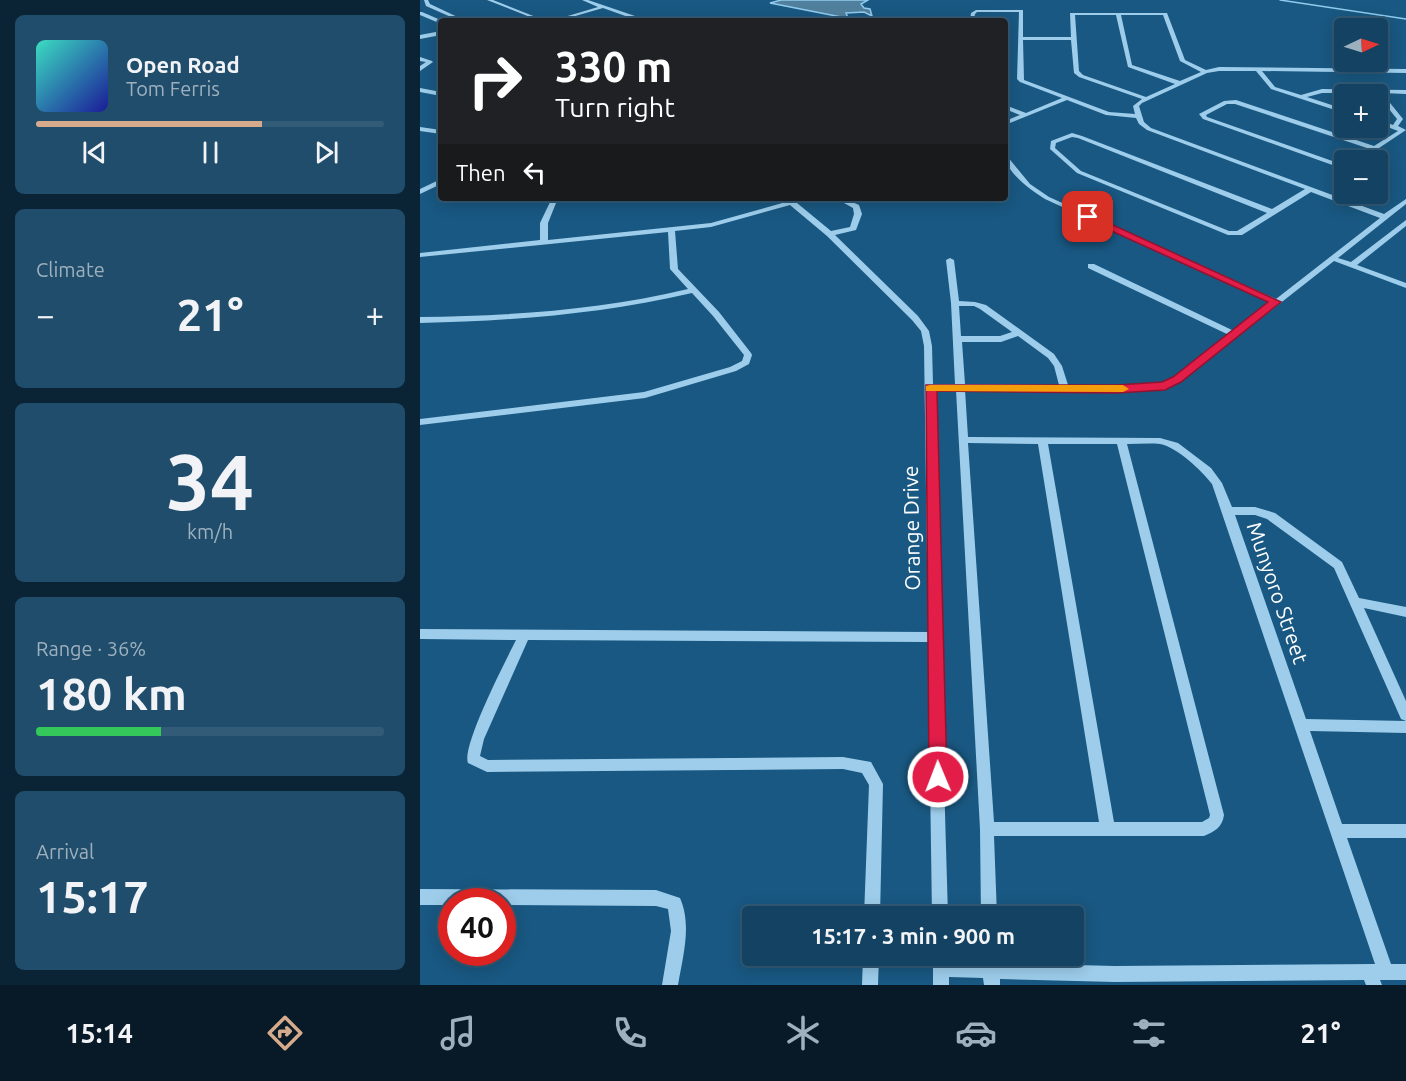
<!DOCTYPE html>
<html lang="en">
<head>
<meta charset="utf-8">
<style>
  :root { --surface:#134262; --page:#204d6b; --text:#f1f3f6; --muted:#9db0be; --line:#325b77; --accent:#d6ab8b }
  body { margin:0; font-family:Ubuntu,sans-serif; background:var(--page); color:var(--text); height:100vh; display:flex; flex-direction:column; font-size:22px; white-space:nowrap }
  * { box-sizing:border-box; margin:0 }
  p { font-size:20px; color:var(--muted) }
  .icon { flex:none; width:33px; height:33px; fill:none; stroke:currentColor; stroke-width:2; stroke-linecap:round; stroke-linejoin:round }
  .map { position:relative; flex:1; overflow:hidden }
  .side { display:flex; flex-direction:column; gap:15px; padding:15px; background:#0a2436; width:420px }
  .side>* { flex:none }
  .top-card { position:absolute; left:18px; top:18px; width:570px; height:183px; border-radius:6px; box-shadow:0 3px 15px #0003,0 0 0 2px var(--line); background:#202124; color:#fff; overflow:hidden }
  .needle { width:39px; rotate:86deg }
  .controls { position:absolute; left:914px; top:18px; display:grid; gap:12px }
  .controls a { display:grid; place-items:center; width:54px; height:54px; border-radius:6px; background:var(--surface); box-shadow:0 3px 15px #0003,0 0 0 2px var(--line); font-size:30px }
  .speed { position:absolute; left:18px; top:888px; display:flex; gap:12px; font-size:30px; font-weight:700; text-align:center }
  .speed>* { display:grid; place-content:center; width:78px; height:78px; border-radius:50%; background:var(--surface); box-shadow:0 3px 15px #0003,0 0 0 2px var(--line); line-height:1 }
  .speed .limit { border:9px solid #d22; background:#fff; color:#111 }
  .pin { position:absolute; display:grid; place-items:center; width:51px; height:51px; color:#fff; margin:-26px; border-radius:12px; box-shadow:0 3px 9px #0006 }
  .me { position:absolute; width:66px; margin:-33px; rotate:359deg; stroke-linejoin:round; filter:drop-shadow(0 0 4px #0008) }
  .turn { display:flex; align-items:center; gap:21px; height:126px; padding:0 18px; font-size:27px }
  .turn .icon { width:78px; height:78px; stroke-width:2.5 }
  .turn b { display:block; font-size:42px; line-height:51px }
  .then { display:flex; align-items:center; height:57px; padding:0 18px; background:#0003; gap:12px; font-size:22px }
  .big { font-size:45px; font-weight:700; line-height:1.1 }
  .side .card { flex:1; display:flex; flex-direction:column; justify-content:center; gap:9px; min-width:0; padding:0 21px; border-radius:9px; background:var(--page) }
  .side .dial { align-items:center; gap:0 }
  .dial b { font-size:78px; line-height:1 }
  .song { display:flex; align-items:center; gap:18px }
  .cover { width:72px; height:72px; border-radius:9px; background:linear-gradient(135deg,hsl(170 70% 55%),hsl(240 70% 35%)) }
  .played { height:6px; border-radius:3px; background:linear-gradient(90deg,var(--accent) 65%,var(--line) 65%) }
  .keys { display:flex; justify-content:space-around; direction:ltr }
  .heat { display:flex; justify-content:space-between; align-items:center; font-size:33px; direction:ltr }
  .charge { height:9px; border-radius:4px; background:linear-gradient(90deg,#34c759 36%,var(--line) 0) }
  .trip { position:absolute; left:322px; top:906px; width:342px; height:60px; border-radius:6px; background:var(--surface); box-shadow:0 3px 15px #0003,0 0 0 2px var(--line); font-weight:700; line-height:60px; text-align:center }
  .menu { display:flex; height:96px; justify-content:space-around; align-items:center; background:#081a27; color:var(--muted) }
  .menu .icon { width:42px; height:42px }
  .menu .current { color:var(--accent) }
  .menu b { font-size:27px; color:var(--text) }
  main { display:flex; flex:1; min-height:0 }
  .map>svg:first-child { display:block }
  .water { fill:#51809e; stroke:#90cbee; stroke-width:1.5 }
  .lines { fill:none; stroke-linecap:round; stroke-linejoin:round }
  .stream { stroke:#90cbee; stroke-width:1.5 }
  .minor { fill:#9dcdeb; fill-rule:evenodd }
  .route { fill:#e11d48; stroke:#92132f; stroke-width:1.5 }
  .slow { fill:#f59e0b }
  .labels { text-anchor:middle; stroke-width:6; stroke-linejoin:round; paint-order:stroke }
  .street-label { font-size:21px; fill:#fff; stroke:#195882 }
</style>
</head>
<body>
<main>
<section class="side">
<div class="card">
<div class="song"><i class="cover"></i><div><b>Open Road</b><p>Tom Ferris</p></div></div>
<div class="played"></div>
<div class="keys"><svg class="icon" aria-label="previous" viewBox="0 0 24 24"><path d="M18 5L8 12l10 7zM5 5v14"/></svg><svg class="icon" aria-label="pause" viewBox="0 0 24 24"><path d="M8 5v14M16 5v14"/></svg><svg class="icon" aria-label="next" viewBox="0 0 24 24"><path d="M6 5l10 7-10 7zM19 5v14"/></svg></div>
</div>
<div class="card"><p>Climate</p>
<div class="heat"><a>−</a><b class="big">21°</b><a>+</a></div>
</div>
<div class="card dial"><b>34</b><p>km/h</p></div>
<div class="card"><p>Range · 36%</p><b class="big">180 km</b><div class="charge"></div></div>
<div class="card"><p>Arrival</p><b class="big">15:17</b></div>
</section>
<div class="map">
<svg width="986" height="985" viewBox="0 0 986 985">
  <rect width="100%" height="100%" fill="#195882"/>
  <path class="water" d="M 361,0 L 448,0 L 441,4 L 444,8 L 450,9 L 452,16 L 444,12 L 426,13 L 428,18 L 423,21 L 421,17 L 350,3 Z"/>
  <g class="lines">
    <path class="stream" d="M 860,0 L 986,19"/>
    <path class="minor" d="M 4,0 L 8,0 L 10,4 L 46,21 L 40,21 L 6,6 Z
      M 67,0 L 73,0 L 126,21 L 120,21 Z
      M 162,0 L 168,0 L 215,16 L 216,19 L 214,21 L 208,21 L 211,18 L 183,8 L 138,21 L 131,21 L 178,7 Z
      M 556,10 L 603,10 L 603,37 L 651,37 L 650,13 L 747,13 L 765,60 L 786,70 L 799,67 L 986,69 L 986,73 L 842,71 L 855,87 L 881,95 L 902,89 L 986,90 L 986,94 L 962,93 L 983,119 L 978,126 L 986,130 L 941,160 L 934,160 L 950,149 L 815,104 L 807,104 L 786,115 L 787,117 L 918,163 L 924,162 L 924,166 L 918,167 L 783,119 L 779,114 L 804,101 L 816,100 L 954,146 L 978,131 L 957,123 L 957,119 L 973,125 L 977,119 L 956,93 L 902,93 L 887,97 L 924,109 L 924,113 L 851,89 L 836,71 L 799,71 L 787,73 L 722,103 L 719,106 L 724,122 L 731,128 L 964,214 L 986,199 L 986,204 L 918,258 L 931,262 L 986,220 L 986,226 L 937,265 L 986,283 L 986,288 L 914,261 L 760,382 L 748,388 L 728,391 L 649,391 L 645,392 L 641,390 L 545,390 L 548,437 L 740,438 L 758,443 L 791,468 L 802,483 L 812,507 L 835,507 L 855,513 L 922,562 L 939,598 L 986,607 L 986,617 L 944,608 L 986,701 L 986,721 L 981,719 L 914,568 L 847,519 L 835,515 L 815,515 L 886,719 L 986,721 L 986,733 L 890,731 L 922,824 L 986,824 L 986,838 L 927,838 L 971,964 L 986,964 L 986,980 L 960,980 L 962,985 L 946,985 L 944,980 L 695,982 L 580,979 L 580,985 L 564,985 L 563,978 L 529,977 L 529,985 L 513,985 L 513,956 L 529,956 L 529,960 L 562,962 L 562,956 L 578,956 L 579,963 L 695,966 L 955,964 L 792,484 C 782,471 757,447 740,444 C 730,443 718,444 707,444 L 804,815 C 802,828 795,831 784,836 L 574,836 L 577,916 L 561,916 L 560,829 L 536,390 L 514,390 L 520,633 L 522,637 L 520,641 L 528,916 L 512,916 L 508,642 L 108,640 L 64,739 L 60,756 L 68,760 L 423,757 L 451,762 L 463,784 L 460,916 L 444,916 L 449,785 L 442,773 L 423,769 L 67,772 L 48,763 C 41,747 86,660 96,640 L 0,639 L 0,629 L 508,632 L 504,346 L 501,331 L 492,320 L 407,236 L 370,205 L 291,227 L 255,231 L 258,269 L 299,312 L 331,353 L 332,355 L 329,364 L 316,371 L 225,398 L 0,425 L 0,419 L 224,392 L 310,367 L 322,361 L 324,355 L 293,316 L 272,293 C 182,314 92,321 0,323 L 0,317 C 91,316 180,310 268,289 L 250,269 L 248,232 L 0,257 L 0,253 L 120,240 L 120,223 L 132,198 L 138,198 L 128,223 L 128,240 L 291,223 L 366,202 L 363,198 L 370,198 L 373,200 L 390,198 L 377,203 L 411,231 L 430,227 L 434,214 L 433,208 L 415,198 L 423,198 L 439,205 L 442,214 L 436,230 L 415,235 L 498,316 L 509,331 L 512,346 L 513,384 L 535,384 L 531,303 L 526,260 L 530,258 L 534,260 L 539,301 L 555,302 L 566,305 L 634,354 L 642,366 L 648,385 C 670,385 728,389 745,382 C 765,374 791,349 809,335 L 668,268 L 668,264 L 674,264 L 814,331 L 851,303 L 625,199 C 612,191 585,172 585,155 L 587,156 L 610,184 L 629,197 L 856,299 L 960,218 L 891,192 L 822,235 L 808,235 L 657,173 L 630,149 L 631,141 L 652,133 L 662,136 L 852,209 L 885,189 L 727,130 L 719,124 L 716,118 L 686,115 L 647,100 L 585,125 L 585,121 L 600,115 L 585,109 L 585,105 L 606,113 L 642,98 L 600,82 L 597,79 L 599,12 L 557,12 L 555,14 L 554,21 L 550,21 L 551,13 ZM 655,15 L 696,15 L 708,67 L 755,84 L 726,97 L 663,75 L 659,71 ZM 701,15 L 743,15 L 760,61 L 781,72 L 760,81 L 712,65 ZM 603,40 L 651,40 L 654,73 L 659,77 L 722,99 L 713,106 L 715,114 L 689,112 L 604,80 ZM 652,137 L 658,138 L 847,213 L 817,231 L 809,231 L 661,171 L 635,148 L 636,143 ZM 539,306 L 554,306 L 560,309 L 592,332 L 580,336 L 541,336 ZM 598,336 L 628,358 L 634,366 L 639,385 L 545,384 L 542,342 L 581,342 ZM 548,443 L 618,444 L 679,822 L 574,822 ZM 628,444 L 697,444 L 790,815 L 789,818 L 782,822 L 694,822 Z
      M 0,12 L 2,12 L 23,21 L 19,23 L 0,15 Z
      M 21,31 L 21,35 L 0,39 L 0,35 Z
      M 0,57 L 12,61 L 13,62 L 0,71 L 0,66 L 6,62 L 0,61 Z
      M 0,88 L 21,92 L 21,96 L 0,92 Z
      M 0,127 L 21,130 L 21,134 L 0,131 Z
      M 21,179 L 21,184 L 0,194 L 0,189 Z
      M 0,889 L 236,890 L 260,898 C 272,925 263,956 258,985 L 242,985 L 251,931 L 248,909 L 236,906 L 82,905 L 82,902 L 32,902 L 32,905 L 0,905 Z
      M 443,956 L 459,956 L 458,985 L 442,985 Z"/>
  </g>
  <path class="route" d="M 665,215 L 671,215 L 861,302 L 761,382 L 745,390 L 697,393 L 517,391 L 527,777 L 524,783 L 518,785 L 512,783 L 509,777 L 506,385 L 697,385 L 742,382 L 753,377 L 848,302 L 665,219 Z"/>
  <path class="slow" d="M 510,385 L 703,385 L 709,389 L 703,392 L 506,391 L 506,386 Z"/>
  <g class="labels">
    <g class="street-label">
      <text transform="translate(492 528) rotate(-91)" y="7">Orange Drive</text>
      <text transform="translate(857 593) rotate(71)" y="7">Munyoro Street</text>
    </g>
  </g>
</svg>
<div class="controls">
<a><svg class="needle" viewBox="-14 -14 28 28"><path d="M0-13l5 13h-10z" fill="#e53935"/><path d="M0 13l5-13h-10z" fill="#9db0be"/></svg></a>
<a>+</a>
<a>−</a>
</div>
<div class="speed"><div class="limit">40</div></div>
<div class="pin" style="left:668px;top:217px;background:#d93025"><svg class="icon" aria-label="arrive" viewBox="0 0 24 24"><path d="M6 21V4h12l-3 4 3 4H6"/></svg></div>
<svg class="me" style="left:518px;top:777px" viewBox="-20 -20 40 40"><circle r="17" fill="#e11d48" stroke="#fff" stroke-width="3"/><path d="M0-11L8 9 0 5-8 9z" fill="#fff"/></svg>
<div class="trip">15:17 · 3 min · 900 m</div>
<div class="top-card">
<div class="turn"><svg class="icon" aria-label="right" viewBox="0 0 24 24"><path d="M7 20v-9h11M14 6l5 5-5 5"/></svg><div><b>330 m</b>Turn right</div></div>
<div class="then">Then<svg class="icon" aria-label="left" viewBox="0 0 24 24"><path d="M17 20v-9H6M10 6l-5 5 5 5"/></svg></div>
</div>
</div>
</main>
<nav class="menu">
<b>15:14</b>
<svg class="icon current" aria-label="directions" viewBox="0 0 24 24"><path d="M12 3l9 9-9 9-9-9zM9 14v-3h6M13 9l2 2-2 2"/></svg>
<svg class="icon" aria-label="music" viewBox="0 0 24 24"><path d="M9 18V5l10-2v13"/><circle cx="6" cy="18" r="3"/><circle cx="16" cy="16" r="3"/></svg>
<svg class="icon" aria-label="phone" viewBox="0 0 24 24"><path d="M5 4h4l2 5-3 2q2 4 5 5l2-3 5 2v4C11 20 4 13 5 4z"/></svg>
<svg class="icon" aria-label="climate" viewBox="0 0 24 24"><path d="M12 3v18M4 7l16 10M4 17L20 7"/></svg>
<svg class="icon" aria-label="car" viewBox="0 0 24 24"><path d="M5 17H2v-5l4-1 3-4h7l3 4 3 1v5h-3M9 17h6M6 11h13"/><circle cx="7" cy="17" r="2"/><circle cx="17" cy="17" r="2"/></svg>
<svg class="icon" aria-label="filters" viewBox="0 0 24 24"><path d="M4 7h16M4 17h16"/><circle cx="9" cy="7" r="2"/><circle cx="15" cy="17" r="2"/></svg>
<b>21°</b>
</nav>
</body>
</html>
